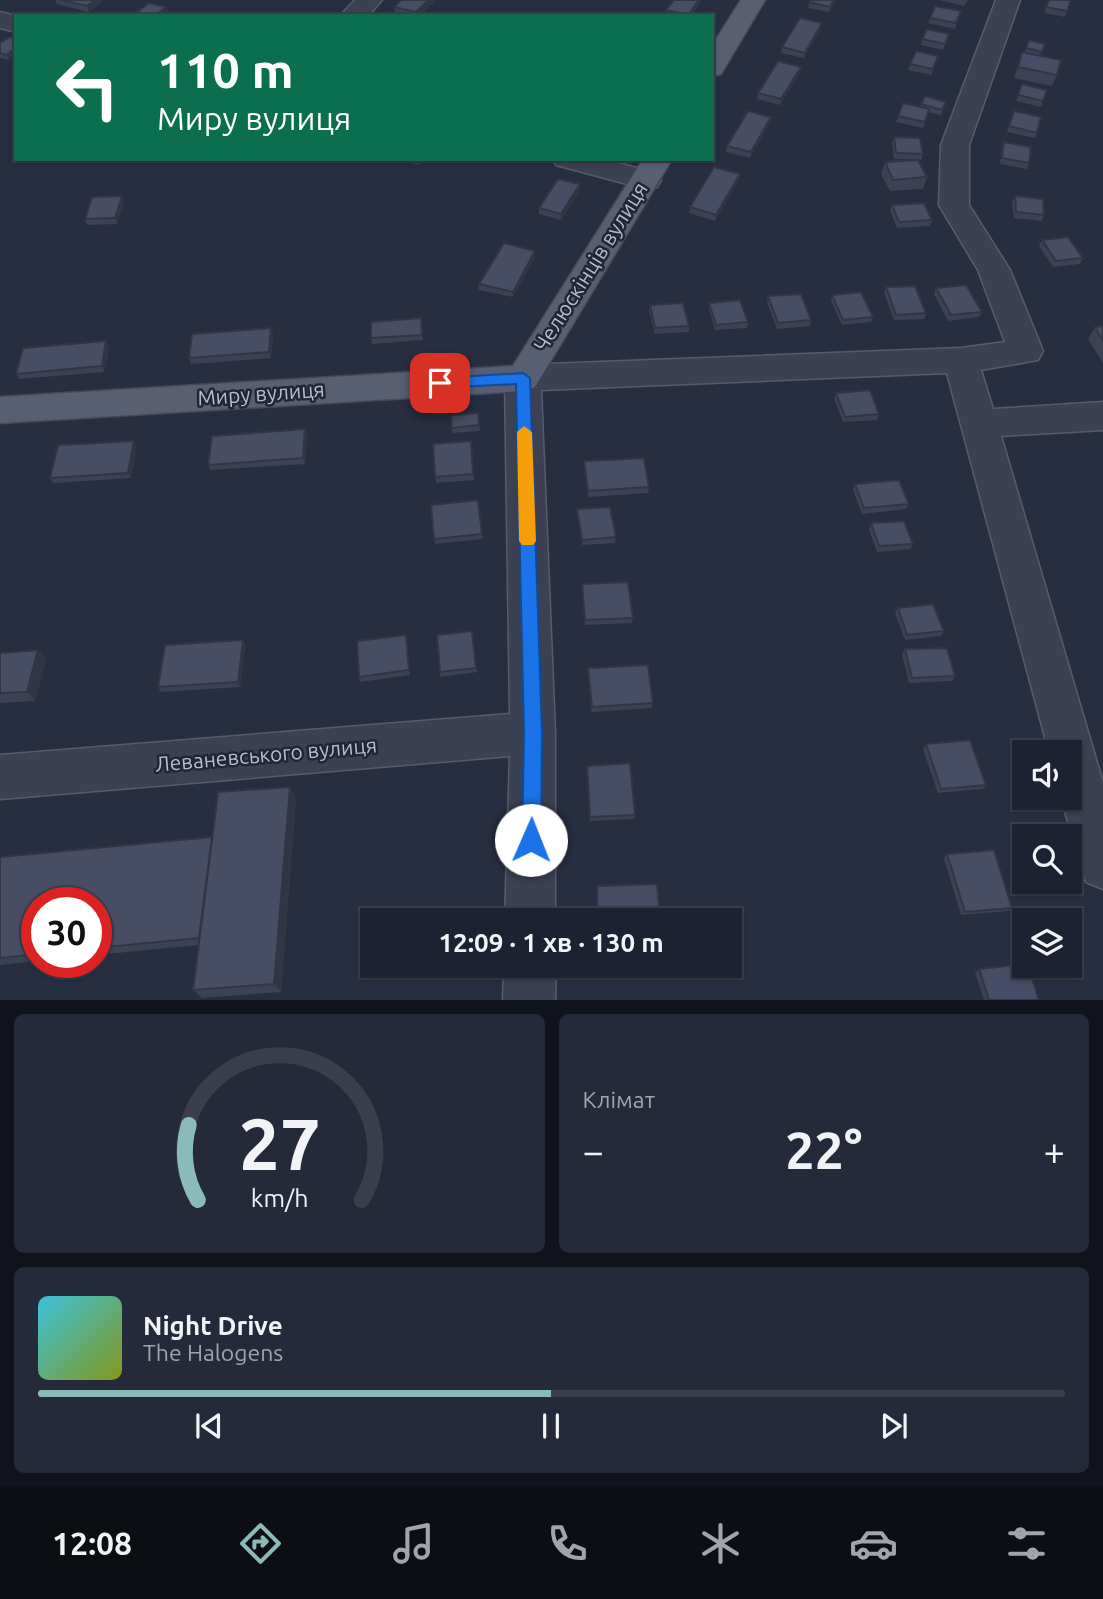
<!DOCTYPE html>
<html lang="uk">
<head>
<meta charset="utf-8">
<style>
  :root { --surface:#1d2232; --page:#252a3a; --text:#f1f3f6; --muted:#a0a4ac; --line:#3b3f4d; --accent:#8bbbb9 }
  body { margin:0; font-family:Ubuntu,sans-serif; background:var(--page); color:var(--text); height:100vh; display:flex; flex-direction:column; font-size:26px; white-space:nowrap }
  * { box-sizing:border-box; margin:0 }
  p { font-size:23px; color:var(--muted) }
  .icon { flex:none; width:38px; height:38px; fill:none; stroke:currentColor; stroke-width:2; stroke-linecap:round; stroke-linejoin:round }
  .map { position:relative; height:1000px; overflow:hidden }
  .panel { display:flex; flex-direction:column; gap:14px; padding:14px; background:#10131c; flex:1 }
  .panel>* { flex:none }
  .banner { position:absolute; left:14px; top:14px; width:700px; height:147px; border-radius:0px; box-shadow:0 2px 5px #0004,0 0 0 2px var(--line); background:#0b6e4f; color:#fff; overflow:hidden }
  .buttons { position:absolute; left:1012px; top:740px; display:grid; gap:14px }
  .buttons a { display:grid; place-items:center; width:70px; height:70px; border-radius:0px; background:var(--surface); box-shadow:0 2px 5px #0004,0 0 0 2px var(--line); font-size:35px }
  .speed { position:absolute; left:21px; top:887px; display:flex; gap:14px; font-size:35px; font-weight:700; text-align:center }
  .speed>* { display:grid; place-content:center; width:91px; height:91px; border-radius:50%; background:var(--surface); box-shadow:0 2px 5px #0004,0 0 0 2px var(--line); line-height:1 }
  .speed .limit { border:10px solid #d22; background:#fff; color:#111 }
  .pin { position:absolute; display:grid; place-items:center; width:60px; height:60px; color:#fff; margin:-30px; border-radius:14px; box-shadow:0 4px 10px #0006 }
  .me { position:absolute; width:77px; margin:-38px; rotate:1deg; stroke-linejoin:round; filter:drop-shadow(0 0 5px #0008) }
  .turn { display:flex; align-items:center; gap:24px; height:147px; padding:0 28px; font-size:32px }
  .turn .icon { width:91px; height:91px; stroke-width:2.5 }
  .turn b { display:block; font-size:49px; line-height:60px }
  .big { font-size:52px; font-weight:700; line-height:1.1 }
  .panel .tile { flex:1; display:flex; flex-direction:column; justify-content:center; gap:10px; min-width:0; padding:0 24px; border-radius:10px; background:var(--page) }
  .panel .dial { align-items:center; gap:0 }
  .dial svg { height:182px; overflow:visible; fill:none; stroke:var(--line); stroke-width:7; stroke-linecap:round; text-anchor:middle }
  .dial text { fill:var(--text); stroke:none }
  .song { display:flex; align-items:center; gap:21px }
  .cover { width:84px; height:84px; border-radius:10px; background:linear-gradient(135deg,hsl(190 70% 55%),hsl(70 70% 35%)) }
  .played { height:7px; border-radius:4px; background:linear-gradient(90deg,var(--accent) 50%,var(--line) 50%) }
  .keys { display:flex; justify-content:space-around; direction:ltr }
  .heat { display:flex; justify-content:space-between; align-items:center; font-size:38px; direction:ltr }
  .panel .tiles { flex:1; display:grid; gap:14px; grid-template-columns:1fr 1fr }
  .tile:last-child { grid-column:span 2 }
  .trip { position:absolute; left:360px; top:908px; width:382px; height:70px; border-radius:0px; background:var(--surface); box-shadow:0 2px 5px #0004,0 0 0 2px var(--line); font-weight:700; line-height:70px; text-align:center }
  .dock { display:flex; height:112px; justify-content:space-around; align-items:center; background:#0c0e14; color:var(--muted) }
  .dock .icon { width:49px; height:49px }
  .dock .on { color:var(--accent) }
  .dock b { font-size:32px; color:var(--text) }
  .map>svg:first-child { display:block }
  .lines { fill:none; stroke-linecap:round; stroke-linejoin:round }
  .minor-casing { stroke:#565c6c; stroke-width:3 }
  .major-casing { stroke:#454a5b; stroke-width:3 }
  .minor { fill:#3b4152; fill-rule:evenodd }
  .major { fill:#595f72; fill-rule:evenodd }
  .wall { fill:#3c4256 }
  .shaded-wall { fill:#313646 }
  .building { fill:#464d64; stroke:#313646; stroke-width:2 }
  .route { fill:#1a73e8; stroke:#114b97; stroke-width:2 }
  .slow { fill:#f59e0b }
  .labels { text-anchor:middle; stroke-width:5; stroke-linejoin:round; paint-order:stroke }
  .street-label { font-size:21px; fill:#b8bccc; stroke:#202637 }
</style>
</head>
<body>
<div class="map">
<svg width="1103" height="1001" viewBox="0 0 1103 1001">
  <rect width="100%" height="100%" fill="#272e42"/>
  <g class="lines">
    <g class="minor-casing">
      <path id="minor" d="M 355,0 L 382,0 L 368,16 L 340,16 Z
        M 996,0 L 1020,0 L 969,145 L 969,205 L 1010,270 L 1043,351 L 1038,360 L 981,370 L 993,409 L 1103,402 L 1103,430 L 1001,436 L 1103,783 L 1103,889 L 1086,882 L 1061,798 L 1069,798 L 1069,752 L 1049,752 L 947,373 L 541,390 L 555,733 L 555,920 L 505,920 L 510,756 L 0,799 L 0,755 L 510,714 L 505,378 L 511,369 L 523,365 L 961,348 L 1005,342 L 978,270 L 939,205 L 941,145 Z
        M 0,12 L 16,16 L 16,32 L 0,28 Z
        M 552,159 L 602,159 L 657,173 L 661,180 L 657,187 L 646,189 L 556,165 Z
        M 504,966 L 556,966 L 555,1001 L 503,1001 Z"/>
    </g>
    <g class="major-casing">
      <path id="major" d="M 741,0 L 765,0 L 721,74 L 712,76 L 712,46 Z
        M 643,159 L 672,159 L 535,387 L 523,391 L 0,423 L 0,397 L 513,366 Z"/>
    </g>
    <use href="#minor" class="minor"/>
    <use href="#major" class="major"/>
  </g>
  <path class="wall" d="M 55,0 L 101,0 L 102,2 L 89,12 L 57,4 Z
    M 435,0 L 419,16 L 408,16 L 395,13 L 394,7 Z
    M 674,0 L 702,0 L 691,16 L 666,15 L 666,10 Z
    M 836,0 L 829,12 L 808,8 L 809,2 Z
    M 939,0 L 968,0 L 964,6 Z
    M 1049,0 L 1071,0 L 1065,17 L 1044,13 Z
    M 961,11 L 955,29 L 928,23 L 930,18 Z
    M 821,29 L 804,58 L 781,53 L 782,47 Z
    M 949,34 L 943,50 L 921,45 L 922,39 Z
    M 10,37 L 9,60 L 0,58 L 0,43 Z
    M 1029,40 L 1045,44 L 1040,56 L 1057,75 L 1052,86 L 1014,78 L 1022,52 L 1024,53 Z
    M 936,62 L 931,75 L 908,70 L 910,64 Z
    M 801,67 L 800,72 L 780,105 L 757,99 L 758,93 Z
    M 1022,84 L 1047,90 L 1041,107 L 1016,101 Z
    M 946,102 L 941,115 L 928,112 L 923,128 L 896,122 L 903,103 L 920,107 L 921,104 Z
    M 1014,111 L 1037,133 L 1035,138 L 1007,132 Z
    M 771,117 L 770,123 L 750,158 L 726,152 L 727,146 Z
    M 894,137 L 923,154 L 921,160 L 894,159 L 892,142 Z
    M 1004,142 L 1029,163 L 1027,169 L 1000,164 L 1002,148 Z
    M 398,159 L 423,159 L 419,165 Z
    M 885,162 L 927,177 L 923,189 L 890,191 L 881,174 Z
    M 740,174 L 739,180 L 715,221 L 689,213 L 690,207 Z
    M 580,190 L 561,220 L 539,214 L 539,208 Z
    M 1015,196 L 1044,215 L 1042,221 L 1014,218 L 1012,202 Z
    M 124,202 L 117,224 L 87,225 L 85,219 Z
    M 892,205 L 932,220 L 930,226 L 897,228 L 890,210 Z
    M 1042,240 L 1083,258 L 1080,264 L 1053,267 L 1039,246 Z
    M 535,257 L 513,297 L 479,290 L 479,284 Z
    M 886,287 L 926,313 L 924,319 L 894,320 L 884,293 Z
    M 936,288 L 982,312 L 979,317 L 948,321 L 934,294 Z
    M 832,295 L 873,317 L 871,322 L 842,325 L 831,301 Z
    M 768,296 L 811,320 L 810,326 L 777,329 L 767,302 Z
    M 709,303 L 748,322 L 747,328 L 715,330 L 709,309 Z
    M 650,305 L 689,326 L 689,332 L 655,334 L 649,311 Z
    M 421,318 L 423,340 L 372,344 L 371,338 Z
    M 1103,326 L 1103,363 L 1088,339 L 1095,327 Z
    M 273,334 L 271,358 L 191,364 L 189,358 Z
    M 109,347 L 104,372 L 19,379 L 16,374 Z
    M 836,393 L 879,414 L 877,420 L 843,422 L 834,398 Z
    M 478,413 L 480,431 L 452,433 L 451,415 Z
    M 305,429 L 307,435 L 305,464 L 210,470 L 208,465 Z
    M 471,441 L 474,480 L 436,483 L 435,477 Z
    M 137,446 L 131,478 L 53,483 L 50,478 Z
    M 584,461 L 649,487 L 648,493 L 588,497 Z
    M 855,484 L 909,504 L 906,509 L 862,514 L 853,490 Z
    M 478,500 L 483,539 L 435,544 L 431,505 Z
    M 577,509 L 616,537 L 615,543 L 582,545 Z
    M 871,523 L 913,544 L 910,549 L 877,552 L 869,529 Z
    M 582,584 L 633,618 L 632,623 L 585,625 Z
    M 898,608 L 944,631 L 941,636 L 905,640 L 895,613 Z
    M 472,631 L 477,672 L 440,677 L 440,672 Z
    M 406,635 L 410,675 L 360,682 L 359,677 Z
    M 243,640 L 245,645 L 240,687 L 161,692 L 158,687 Z
    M 905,649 L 955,676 L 952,681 L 909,683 L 902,654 Z
    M 38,650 L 46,660 L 35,701 L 0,703 L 0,653 Z
    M 588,668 L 653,703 L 652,708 L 591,712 Z
    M 926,744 L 986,785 L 983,789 L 938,793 L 923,749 Z
    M 587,766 L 635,815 L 634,819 L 590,821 Z
    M 290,787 L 296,799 L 281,992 L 202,998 L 193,990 L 199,945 L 96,955 L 96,903 L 37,903 L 37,961 L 0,965 L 0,857 L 212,837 Z
    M 947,854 L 1012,908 L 1008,911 L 961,915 L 944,858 Z
    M 979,969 L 1039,1000 L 984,1000 L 975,972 Z"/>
  <path class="shaded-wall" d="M 95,0 L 101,0 L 102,2 L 89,12 L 87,6 Z
    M 429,0 L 435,0 L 419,16 L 417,16 L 416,12 Z
    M 699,0 L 702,0 L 691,16 L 688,16 Z
    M 834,0 L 836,0 L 829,12 L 830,7 Z
    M 166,7 L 169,16 L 155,16 Z
    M 822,23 L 821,29 L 804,58 L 805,53 Z
    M 16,48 L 16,56 L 9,60 L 6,55 Z
    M 801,67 L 800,72 L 780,105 L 781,99 Z
    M 771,117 L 770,123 L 750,158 L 751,152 Z
    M 740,174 L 739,180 L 715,221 L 716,215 Z
    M 580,184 L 580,190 L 561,220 L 561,214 Z
    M 122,196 L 124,202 L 117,224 L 115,218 Z
    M 535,251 L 535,257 L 513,297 L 513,292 Z
    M 271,328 L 273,334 L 271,358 L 269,352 Z
    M 106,341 L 109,347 L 104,372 L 102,366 Z
    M 305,429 L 307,435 L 305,464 L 303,458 Z
    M 134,441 L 137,446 L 131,478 L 128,473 Z
    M 243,640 L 245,645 L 240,687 L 238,682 Z
    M 38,650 L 46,660 L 35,701 L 27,692 Z
    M 290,787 L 296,799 L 281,992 L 274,984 Z"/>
  <path class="building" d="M 60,0 L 95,0 L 87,6 Z
    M 401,0 L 429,0 L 416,12 L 394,7 Z
    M 674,0 L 699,0 L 688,15 L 666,10 Z
    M 810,0 L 834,0 L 830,7 L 809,2 Z
    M 1049,0 L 1071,0 L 1067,11 L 1046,7 Z
    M 149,3 L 166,7 L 155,16 L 147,16 L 136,13 Z
    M 935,6 L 961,11 L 956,23 L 930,18 Z
    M 168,12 L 183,16 L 164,16 Z
    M 800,18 L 822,23 L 805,53 L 782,47 Z
    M 927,29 L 949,34 L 945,44 L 922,39 Z
    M 10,37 L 16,39 L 16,48 L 6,55 L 0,53 L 0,43 Z
    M 1029,40 L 1045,44 L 1042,52 L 1026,48 Z
    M 916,51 L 938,56 L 933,69 L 910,64 Z
    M 1022,52 L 1061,60 L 1057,75 L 1018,67 Z
    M 778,61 L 801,67 L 781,99 L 758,93 Z
    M 1022,84 L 1047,90 L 1043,101 L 1018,95 Z
    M 925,96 L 946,102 L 942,110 L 921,104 Z
    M 903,103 L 929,109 L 925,122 L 898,116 Z
    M 748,111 L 771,117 L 751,152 L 727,146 Z
    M 1014,111 L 1041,117 L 1037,133 L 1009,126 Z
    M 894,137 L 920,138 L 923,154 L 896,153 Z
    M 1004,142 L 1031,147 L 1029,163 L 1002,158 Z
    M 918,160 L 927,177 L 893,180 L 885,162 Z
    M 714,167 L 740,174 L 716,215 L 690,207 Z
    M 558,179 L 580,184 L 561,214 L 539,208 Z
    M 122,196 L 115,218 L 85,219 L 92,197 Z
    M 1015,196 L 1043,199 L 1044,215 L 1016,212 Z
    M 924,203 L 932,220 L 899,222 L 892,205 Z
    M 1068,237 L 1083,258 L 1056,261 L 1042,240 Z
    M 504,243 L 535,251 L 513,292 L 479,284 Z
    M 966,285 L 982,312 L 951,315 L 936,288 Z
    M 915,286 L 926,313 L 896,315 L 886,287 Z
    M 861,292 L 873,317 L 843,320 L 832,295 Z
    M 801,294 L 811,320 L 778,323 L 768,296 Z
    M 740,300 L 748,322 L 716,325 L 709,303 Z
    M 683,303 L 689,326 L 655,328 L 650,305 Z
    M 421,318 L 422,335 L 371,338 L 371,322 Z
    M 1103,326 L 1103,341 L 1095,327 Z
    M 271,328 L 269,352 L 189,358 L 192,334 Z
    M 106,341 L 102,366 L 16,374 L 23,348 Z
    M 870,390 L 879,414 L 845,417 L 836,393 Z
    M 478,413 L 479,425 L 452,428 L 451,415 Z
    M 305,429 L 303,458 L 208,465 L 212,436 Z
    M 134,441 L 128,473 L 50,478 L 58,445 Z
    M 471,441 L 473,474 L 435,477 L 433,444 Z
    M 644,458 L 649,487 L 588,491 L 584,461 Z
    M 899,480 L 909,504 L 864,508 L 855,484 Z
    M 478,500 L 482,534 L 434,539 L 431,505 Z
    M 610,507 L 616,537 L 582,540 L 577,509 Z
    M 904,521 L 913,544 L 879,546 L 871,523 Z
    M 628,582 L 633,618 L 585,620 L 582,584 Z
    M 933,604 L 944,631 L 907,635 L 898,608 Z
    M 472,631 L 476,668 L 440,672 L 437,635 Z
    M 406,635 L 409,670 L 359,677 L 357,641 Z
    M 243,640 L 238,682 L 158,687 L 165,645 Z
    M 947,648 L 955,676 L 912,678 L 905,649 Z
    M 38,650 L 27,692 L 0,693 L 0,653 Z
    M 648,665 L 653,703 L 592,707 L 588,668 Z
    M 970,740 L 986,785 L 941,789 L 926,744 Z
    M 630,763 L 635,815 L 590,817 L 587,766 Z
    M 290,787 L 274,984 L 193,990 L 218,792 Z
    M 212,837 L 199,938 L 96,948 L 96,903 L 37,903 L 37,954 L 0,958 L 0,857 Z
    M 994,850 L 1012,908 L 965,912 L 947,854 Z
    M 657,884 L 660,920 L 598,920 L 597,886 Z
    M 1024,964 L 1024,966 L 1028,966 L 1039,1000 L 989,1000 L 979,969 Z"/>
  <path class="route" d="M 523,373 L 530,378 L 542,733 L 541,840 L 538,847 L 531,850 L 524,847 L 522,840 L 524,733 L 516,384 L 440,388 L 433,383 L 440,378 Z"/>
  <path class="slow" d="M 524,426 L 532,432 L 536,541 L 533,545 L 522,545 L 519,541 L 517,432 Z"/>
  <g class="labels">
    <g class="street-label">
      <text transform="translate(591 267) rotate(-58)" y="7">Челюскінців вулиця</text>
      <text transform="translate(261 394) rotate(-4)" y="7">Миру вулиця</text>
      <text transform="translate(266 755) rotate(-5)" y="7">Леваневського вулиця</text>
    </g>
  </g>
</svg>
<div class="buttons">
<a><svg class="icon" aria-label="sound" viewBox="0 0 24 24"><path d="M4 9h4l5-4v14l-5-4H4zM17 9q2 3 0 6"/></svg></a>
<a><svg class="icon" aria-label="search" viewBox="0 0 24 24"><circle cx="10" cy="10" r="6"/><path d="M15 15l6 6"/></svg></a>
<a><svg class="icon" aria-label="layers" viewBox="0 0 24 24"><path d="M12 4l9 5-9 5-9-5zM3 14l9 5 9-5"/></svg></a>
</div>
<div class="speed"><div class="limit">30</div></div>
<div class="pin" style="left:440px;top:383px;background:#d93025"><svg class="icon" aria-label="arrive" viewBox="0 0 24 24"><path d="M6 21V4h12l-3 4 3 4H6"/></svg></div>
<svg class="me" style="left:531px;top:840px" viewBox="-20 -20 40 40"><circle r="19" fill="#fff"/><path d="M0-13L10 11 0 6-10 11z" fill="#1a73e8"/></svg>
<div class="trip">12:09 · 1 хв · 130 m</div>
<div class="banner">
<div class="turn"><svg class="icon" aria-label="left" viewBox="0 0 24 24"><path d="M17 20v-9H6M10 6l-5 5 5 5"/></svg><div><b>110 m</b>Миру вулиця</div></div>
</div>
</div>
<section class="panel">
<div class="tiles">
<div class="tile dial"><svg viewBox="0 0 100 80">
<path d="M14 69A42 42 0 1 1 86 69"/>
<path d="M14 69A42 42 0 0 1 10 36" stroke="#8bbbb9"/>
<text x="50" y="56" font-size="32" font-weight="700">27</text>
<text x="50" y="72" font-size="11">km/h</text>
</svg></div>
<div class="tile"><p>Клімат</p>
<div class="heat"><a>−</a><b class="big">22°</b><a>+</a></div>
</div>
<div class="tile">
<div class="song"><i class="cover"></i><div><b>Night Drive</b><p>The Halogens</p></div></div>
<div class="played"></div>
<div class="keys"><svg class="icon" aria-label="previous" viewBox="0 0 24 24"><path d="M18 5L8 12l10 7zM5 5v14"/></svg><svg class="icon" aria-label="pause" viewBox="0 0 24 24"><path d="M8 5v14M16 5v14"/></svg><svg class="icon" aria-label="next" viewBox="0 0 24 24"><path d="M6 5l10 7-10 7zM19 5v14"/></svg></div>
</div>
</div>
</section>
<nav class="dock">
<b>12:08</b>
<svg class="icon on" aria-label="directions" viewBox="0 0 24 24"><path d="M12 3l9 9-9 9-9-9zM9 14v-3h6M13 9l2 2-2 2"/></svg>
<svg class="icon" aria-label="music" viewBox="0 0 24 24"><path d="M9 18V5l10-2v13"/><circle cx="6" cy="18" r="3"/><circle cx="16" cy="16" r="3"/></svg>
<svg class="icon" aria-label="phone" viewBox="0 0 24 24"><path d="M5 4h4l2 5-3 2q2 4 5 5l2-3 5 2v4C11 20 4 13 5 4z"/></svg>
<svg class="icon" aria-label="climate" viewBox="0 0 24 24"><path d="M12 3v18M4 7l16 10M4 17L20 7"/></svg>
<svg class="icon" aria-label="car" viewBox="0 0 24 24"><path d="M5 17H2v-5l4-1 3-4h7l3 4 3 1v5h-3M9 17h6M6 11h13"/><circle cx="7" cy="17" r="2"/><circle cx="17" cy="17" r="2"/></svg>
<svg class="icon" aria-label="filters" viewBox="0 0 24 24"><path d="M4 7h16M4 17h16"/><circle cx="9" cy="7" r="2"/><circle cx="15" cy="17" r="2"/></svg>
</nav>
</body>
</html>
